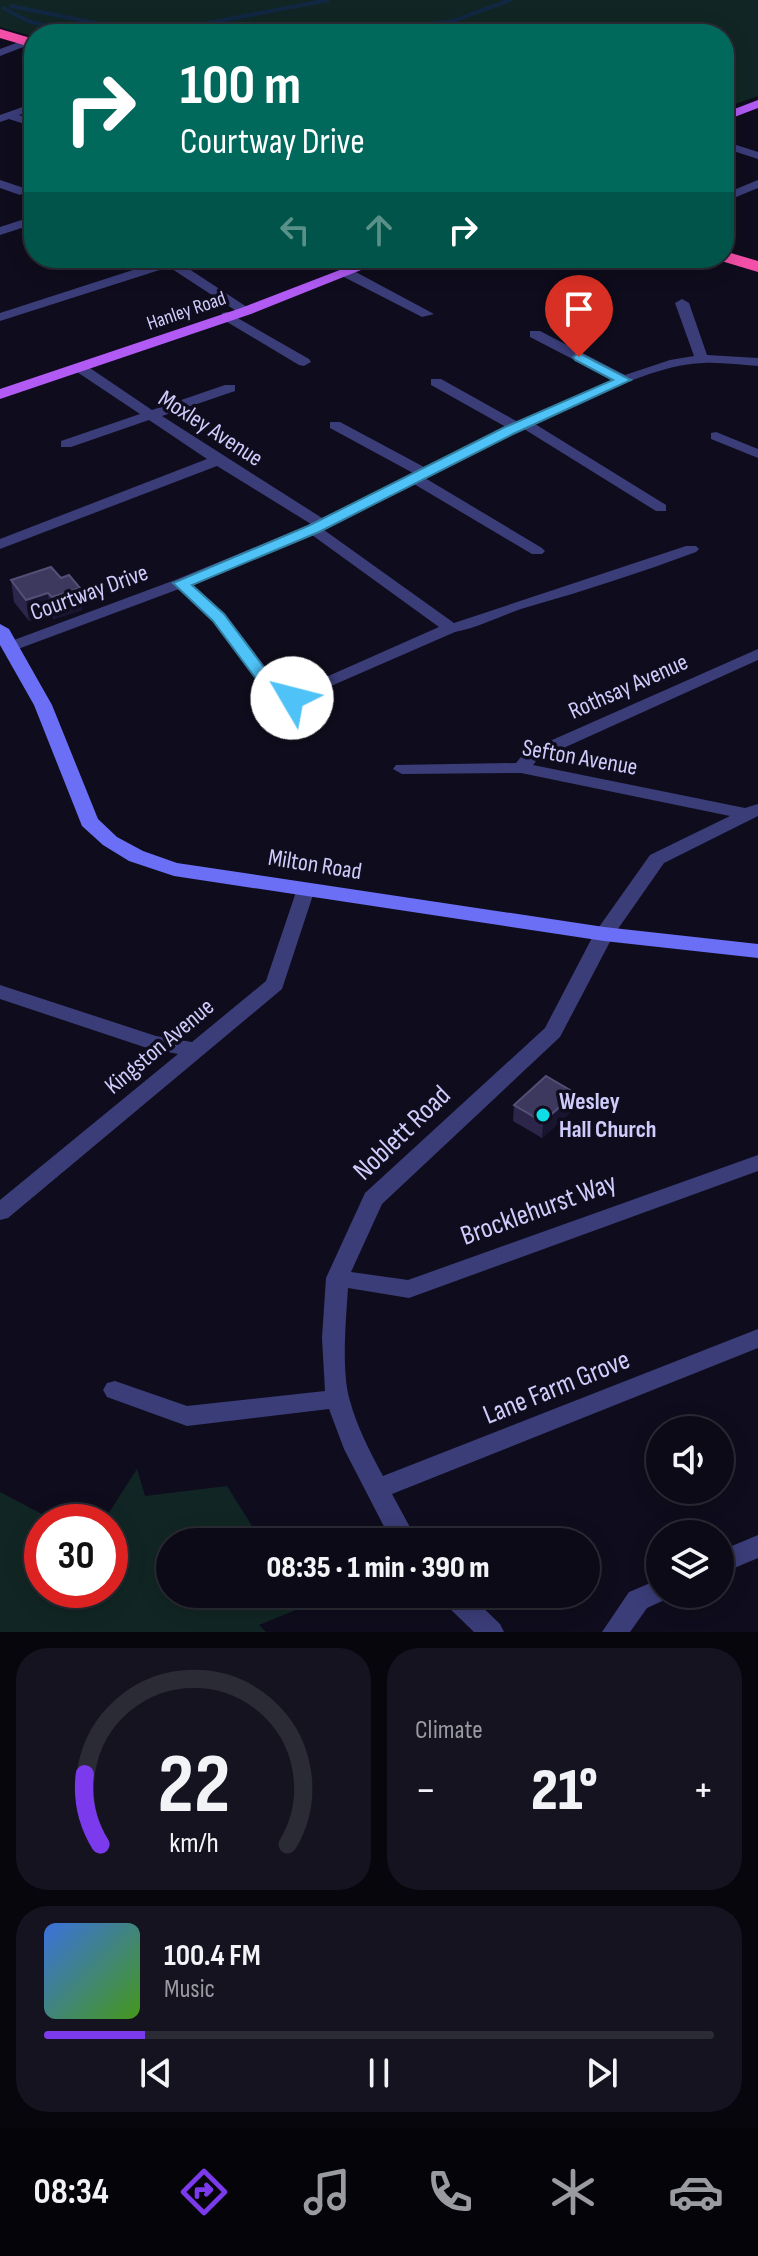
<!DOCTYPE html>
<html lang="en">
<head>
<meta charset="utf-8">
<style>
  :root { --surface:#0b0a16; --page:#14131f; --text:#f1f3f6; --muted:#9a9aa1; --line:#2b2b35; --accent:#7c3aed }
  body { margin:0; font-family:"Sofia Sans Condensed",sans-serif; background:var(--page); color:var(--text); height:100vh; display:flex; flex-direction:column; font-size:30px; white-space:nowrap }
  * { box-sizing:border-box; margin:0 }
  p { font-size:26px; color:var(--muted) }
  .icon { flex:none; width:44px; height:44px; fill:none; stroke:currentColor; stroke-width:2; stroke-linecap:round; stroke-linejoin:round }
  .map { position:relative; height:1632px; overflow:hidden }
  .panel { display:flex; flex-direction:column; gap:16px; padding:16px; background:#06060c; flex:1 }
  .panel>* { flex:none }
  .top-card { position:absolute; left:24px; top:24px; width:710px; height:244px; border-radius:32px; box-shadow:0 4px 20px #0003,0 0 0 2px var(--line); background:#00695c; color:#fff; overflow:hidden }
  .buttons { position:absolute; left:646px; top:1416px; display:grid; gap:16px }
  .buttons a { display:grid; place-items:center; width:88px; height:88px; border-radius:50%; background:var(--surface); box-shadow:0 4px 20px #0003,0 0 0 2px var(--line); font-size:40px }
  .speed { position:absolute; left:24px; top:1504px; display:flex; gap:16px; font-size:40px; font-weight:700; text-align:center }
  .speed>* { display:grid; place-content:center; width:104px; height:104px; border-radius:50%; background:var(--surface); box-shadow:0 4px 20px #0003,0 0 0 2px var(--line); line-height:1 }
  .speed .limit { border:12px solid #d22; background:#fff; color:#111 }
  .pin { position:absolute; display:grid; place-items:center; width:68px; height:68px; color:#fff; margin:-82px -34px; border-radius:50% 50% 50% 0; rotate:-45deg; box-shadow:0 0 8px #0007 }
  .pin .icon { rotate:45deg }
  .me { position:absolute; width:88px; margin:-44px; rotate:307deg; stroke-linejoin:round; filter:drop-shadow(0 0 6px #0008) }
  .turn { display:flex; align-items:center; gap:28px; height:168px; padding:0 24px; font-size:36px }
  .turn .icon { width:104px; height:104px; stroke-width:2.5 }
  .turn b { display:block; font-size:56px; line-height:68px }
  .lanes { display:flex; align-items:center; height:76px; padding:0 24px; background:#0003; justify-content:center; gap:40px; direction:ltr }
  .lanes .off { opacity:.35 }
  .big { font-size:60px; font-weight:800; line-height:1.1 }
  .panel .tile { flex:1; display:flex; flex-direction:column; justify-content:center; gap:12px; min-width:0; padding:0 28px; border-radius:32px; background:var(--page) }
  .panel .dial { align-items:center; gap:0 }
  .dial svg { height:208px; overflow:visible; fill:none; stroke:var(--line); stroke-width:7; stroke-linecap:round; text-anchor:middle }
  .dial text { fill:var(--text); stroke:none }
  .song { display:flex; align-items:center; gap:24px }
  .cover { width:96px; height:96px; border-radius:12px; background:linear-gradient(135deg,hsl(220 70% 55%),hsl(100 70% 35%)) }
  .played { height:8px; border-radius:4px; background:linear-gradient(90deg,var(--accent) 15%,var(--line) 15%) }
  .keys { display:flex; justify-content:space-around; direction:ltr }
  .heat { display:flex; justify-content:space-between; align-items:center; font-size:44px; direction:ltr }
  .panel .tiles { flex:1; display:grid; gap:16px; grid-template-columns:1fr 1fr }
  .tile:last-child { grid-column:span 2 }
  .trip { position:absolute; left:156px; top:1528px; width:444px; height:80px; border-radius:40px; background:var(--surface); box-shadow:0 4px 20px #0003,0 0 0 2px var(--line); font-weight:800; line-height:80px; text-align:center }
  .tabs { display:flex; height:128px; justify-content:space-around; align-items:center; background:#040409; color:var(--muted) }
  .tabs .icon { width:56px; height:56px }
  .tabs .selected { color:var(--accent) }
  .tabs b { font-size:36px; color:var(--text) }
  .map>svg:first-child { display:block }
  .green { fill:#112624 }
  .lines { fill:none; stroke-linecap:round; stroke-linejoin:round }
  .stream { stroke:#112742; stroke-width:4 }
  .street { fill:#3b3d79; fill-rule:evenodd }
  .secondary { fill:#6a6ff5; fill-rule:evenodd }
  .primary { fill:#b15bf4; fill-rule:evenodd }
  .highway { fill:#f34fa8; fill-rule:evenodd }
  .wall { fill:#2b264a }
  .shaded-wall { fill:#191530 }
  .building { fill:#3d385d; stroke:#544f76; stroke-width:2 }
  .route { fill:#4fc3f7; stroke:#337fa1; stroke-width:2 }
  .poi-dot { fill:#0fdde5; stroke:#0f0d1d; stroke-width:3 }
  .labels { text-anchor:middle; stroke-width:7; stroke-linejoin:round; paint-order:stroke }
  .far-street-label { font-size:20px; fill:#cfccfc; stroke:#0f0d1d }
  .street-label { font-size:24px; fill:#cfccfc; stroke:#0f0d1d }
  .poi-label { font-size:24px; font-weight:bold; fill:#cfccfc; stroke:#0f0d1d; text-anchor:start }
  .near-street-label { font-size:28px; fill:#cfccfc; stroke:#0f0d1d }
</style>
</head>
<body>
<div class="map">
<svg width="758" height="1632" viewBox="0 0 758 1632">
  <rect width="100%" height="100%" fill="#0f0d1d"/>
  <path class="green" d="M 0,0 L 758,0 L 758,96 L 724,108 L 724,34 L 34,34 L 34,37 L 0,27 Z
    M 137,1469 L 145,1496 L 227,1486 L 262,1542 L 170,1542 L 170,1594 L 300,1594 L 308,1605 L 259,1625 L 266,1632 L 0,1632 L 0,1492 L 57,1522 L 42,1522 L 42,1590 L 110,1590 L 110,1522 L 103,1522 Z"/>
  <g class="lines">
    <path class="stream" d="M 11,6 L 115,27 L 162,32 L 328,0
      M 3,8 L 28,21 L 79,34
      M 354,34 L 453,21 L 510,0"/>
    <path class="street" d="M 27,39 L 32,42 L 31,44 L 0,56 L 0,49 Z
      M 34,103 L 34,110 L 19,115 L 34,120 L 34,127 L 9,119 L 0,122 L 0,115 Z
      M 724,141 L 758,152 L 758,159 L 724,148 Z
      M 0,180 L 24,188 L 26,191 L 20,195 L 0,188 Z
      M 758,180 L 758,188 L 724,202 L 724,194 Z
      M 34,216 L 34,224 L 0,235 L 0,227 Z
      M 170,258 L 189,258 L 180,263 L 253,311 L 241,314 L 169,267 L 0,321 L 0,313 Z
      M 519,258 L 536,258 L 547,265 L 541,269 Z
      M 342,270 L 352,270 L 434,314 L 422,317 L 342,276 Z
      M 682,299 L 689,303 L 707,355 L 758,358 L 758,366 C 740,365 721,362 703,363 C 649,365 584,403 535,424 L 666,505 L 666,511 L 656,511 L 524,429 L 425,478 L 542,548 L 545,551 L 542,554 L 532,554 L 414,484 L 324,530 L 454,623 L 686,546 L 696,546 L 699,549 L 696,552 C 642,572 587,590 531,606 C 505,613 482,627 455,632 L 292,703 L 271,699 L 213,620 L 179,589 L 18,649 L 6,649 L 4,646 L 6,643 L 175,580 L 311,524 L 217,466 L 0,549 L 0,539 L 207,459 L 149,420 L 71,447 L 61,447 L 61,441 L 140,414 L 74,370 L 74,364 L 84,364 L 152,410 L 225,385 L 235,385 L 235,391 L 162,416 L 322,518 L 413,473 L 330,428 L 330,422 L 340,422 L 424,467 L 506,427 L 431,385 L 431,379 L 441,379 L 518,422 L 613,380 L 530,337 L 530,331 L 540,331 L 625,375 L 670,360 L 694,356 L 675,303 ZM 312,535 L 439,627 L 290,693 L 283,691 L 225,614 L 192,584 Z
      M 227,312 L 309,359 L 311,362 L 304,366 L 299,365 L 222,319 L 222,313 Z
      M 716,432 L 758,449 L 758,458 L 711,439 L 711,433 Z
      M 758,649 L 758,660 L 537,760 L 533,765 L 745,808 L 758,804 L 758,816 L 664,863 L 613,936 L 560,1037 L 382,1204 L 351,1272 L 408,1280 L 758,1155 L 758,1171 L 409,1298 L 348,1288 C 346,1320 341,1371 350,1401 C 357,1427 370,1452 383,1476 L 758,1329 L 758,1348 L 392,1494 L 418,1542 L 392,1542 L 344,1449 L 329,1409 L 187,1426 L 107,1397 L 103,1390 L 107,1383 L 115,1381 L 187,1406 L 325,1391 L 322,1338 L 326,1278 L 365,1193 L 545,1028 L 594,934 L 650,855 L 730,816 L 521,773 L 402,774 L 393,769 L 396,765 L 516,763 L 525,752 Z
      M 306,883 L 315,889 L 282,989 L 8,1218 L 0,1220 L 0,1200 L 178,1054 L 147,1048 L 0,999 L 0,985 L 156,1036 L 192,1042 L 266,981 L 297,889 Z
      M 758,1535 L 758,1558 L 720,1574 L 720,1551 Z
      M 660,1579 L 660,1594 L 671,1594 L 669,1598 L 647,1608 L 630,1632 L 602,1632 L 629,1592 Z
      M 439,1594 L 469,1594 L 500,1624 L 504,1632 L 474,1632 L 443,1602 Z"/>
    <path class="secondary" d="M 0,624 L 9,629 L 52,705 L 98,819 L 117,837 L 143,851 L 177,863 L 604,927 L 758,944 L 758,958 L 604,941 L 174,876 L 129,861 L 103,845 L 82,826 L 34,705 L 0,645 Z"/>
    <path class="primary" d="M 758,100 L 758,108 L 724,121 L 724,113 Z
      M 371,258 L 391,258 L 251,314 L 0,399 L 0,389 L 241,308 Z"/>
    <path class="highway" d="M 0,29 L 34,39 L 34,48 L 0,38 Z
      M 724,251 L 758,261 L 758,272 L 718,260 L 724,258 Z"/>
  </g>
  <path class="wall" d="M 61,578 L 80,588 L 82,610 L 54,619 L 50,615 L 29,621 L 14,602 L 11,580 Z
    M 514,1105 L 574,1109 L 542,1138 L 513,1121 Z"/>
  <path class="shaded-wall" d="M 80,588 L 82,610 L 54,619 L 52,597 Z
    M 48,593 L 50,615 L 29,621 L 26,600 Z
    M 575,1093 L 574,1109 L 542,1138 L 543,1122 Z"/>
  <path class="building" d="M 51,567 L 61,578 L 69,575 L 80,588 L 52,597 L 48,593 L 26,600 L 11,580 Z
    M 546,1076 L 575,1093 L 543,1122 L 514,1105 Z"/>
  <path class="route" d="M 579,353 L 631,380 L 513,434 L 319,532 L 192,585 L 224,614 L 282,691 L 298,694 L 301,698 L 298,702 L 271,699 L 213,621 L 173,583 L 308,526 L 503,428 L 613,380 L 575,360 L 573,357 Z"/>
  <circle class="poi-dot" cx="543" cy="1115" r="8"/>
  <g class="labels">
    <g class="far-street-label">
      <text transform="translate(186 310) rotate(-19)" y="7">Hanley Road</text>
    </g>
    <g class="street-label">
      <text transform="translate(211 428) rotate(33)" y="8">Moxley Avenue</text>
      <text transform="translate(89 592) rotate(-20)" y="8">Courtway Drive</text>
      <text transform="translate(628 686) rotate(-24)" y="8">Rothsay Avenue</text>
      <text transform="translate(580 757) rotate(10)" y="8">Sefton Avenue</text>
      <text transform="translate(315 864) rotate(9)" y="8">Milton Road</text>
      <text transform="translate(159 1046) rotate(-40)" y="8">Kingston Avenue</text>
    </g>
    <g class="poi-label">
      <text x="559" y="1109">Wesley<tspan x="559" dy="28">Hall Church</tspan></text>
    </g>
    <g class="near-street-label">
      <text transform="translate(401 1132) rotate(-44)" y="10">Noblett Road</text>
      <text transform="translate(538 1208) rotate(-20)" y="10">Brocklehurst Way</text>
      <text transform="translate(556 1386) rotate(-22)" y="10">Lane Farm Grove</text>
    </g>
  </g>
</svg>
<div class="buttons">
<a><svg class="icon" aria-label="sound" viewBox="0 0 24 24"><path d="M4 9h4l5-4v14l-5-4H4zM17 9q2 3 0 6"/></svg></a>
<a><svg class="icon" aria-label="layers" viewBox="0 0 24 24"><path d="M12 4l9 5-9 5-9-5zM3 14l9 5 9-5"/></svg></a>
</div>
<div class="speed"><div class="limit">30</div></div>
<div class="pin" style="left:579px;top:357px;background:#d93025"><svg class="icon" aria-label="arrive" viewBox="0 0 24 24"><path d="M6 21V4h12l-3 4 3 4H6"/></svg></div>
<svg class="me" style="left:292px;top:698px" viewBox="-20 -20 40 40"><circle r="19" fill="#fff"/><path d="M0-13L10 11 0 6-10 11z" fill="#4fc3f7"/></svg>
<div class="trip">08:35 · 1 min · 390 m</div>
<div class="top-card">
<div class="turn"><svg class="icon" aria-label="right" viewBox="0 0 24 24"><path d="M7 20v-9h11M14 6l5 5-5 5"/></svg><div><b>100 m</b>Courtway Drive</div></div>
<div class="lanes"><svg class="icon off" aria-label="left" viewBox="0 0 24 24"><path d="M17 20v-9H6M10 6l-5 5 5 5"/></svg><svg class="icon off" aria-label="ahead" viewBox="0 0 24 24"><path d="M12 20V5M6 11l6-6 6 6"/></svg><svg class="icon" aria-label="right" viewBox="0 0 24 24"><path d="M7 20v-9h11M14 6l5 5-5 5"/></svg></div>
</div>
</div>
<section class="panel">
<div class="tiles">
<div class="tile dial"><svg viewBox="0 0 100 80">
<path d="M14 69A42 42 0 1 1 86 69"/>
<path d="M14 69A42 42 0 0 1 8 42" stroke="#7c3aed"/>
<text x="50" y="56" font-size="32" font-weight="700">22</text>
<text x="50" y="72" font-size="11">km/h</text>
</svg></div>
<div class="tile"><p>Climate</p>
<div class="heat"><a>−</a><b class="big">21°</b><a>+</a></div>
</div>
<div class="tile">
<div class="song"><i class="cover"></i><div><b>100.4 FM</b><p>Music</p></div></div>
<div class="played"></div>
<div class="keys"><svg class="icon" aria-label="previous" viewBox="0 0 24 24"><path d="M18 5L8 12l10 7zM5 5v14"/></svg><svg class="icon" aria-label="pause" viewBox="0 0 24 24"><path d="M8 5v14M16 5v14"/></svg><svg class="icon" aria-label="next" viewBox="0 0 24 24"><path d="M6 5l10 7-10 7zM19 5v14"/></svg></div>
</div>
</div>
</section>
<nav class="tabs">
<b>08:34</b>
<svg class="icon selected" aria-label="directions" viewBox="0 0 24 24"><path d="M12 3l9 9-9 9-9-9zM9 14v-3h6M13 9l2 2-2 2"/></svg>
<svg class="icon" aria-label="music" viewBox="0 0 24 24"><path d="M9 18V5l10-2v13"/><circle cx="6" cy="18" r="3"/><circle cx="16" cy="16" r="3"/></svg>
<svg class="icon" aria-label="phone" viewBox="0 0 24 24"><path d="M5 4h4l2 5-3 2q2 4 5 5l2-3 5 2v4C11 20 4 13 5 4z"/></svg>
<svg class="icon" aria-label="climate" viewBox="0 0 24 24"><path d="M12 3v18M4 7l16 10M4 17L20 7"/></svg>
<svg class="icon" aria-label="car" viewBox="0 0 24 24"><path d="M5 17H2v-5l4-1 3-4h7l3 4 3 1v5h-3M9 17h6M6 11h13"/><circle cx="7" cy="17" r="2"/><circle cx="17" cy="17" r="2"/></svg>
</nav>
</body>
</html>
